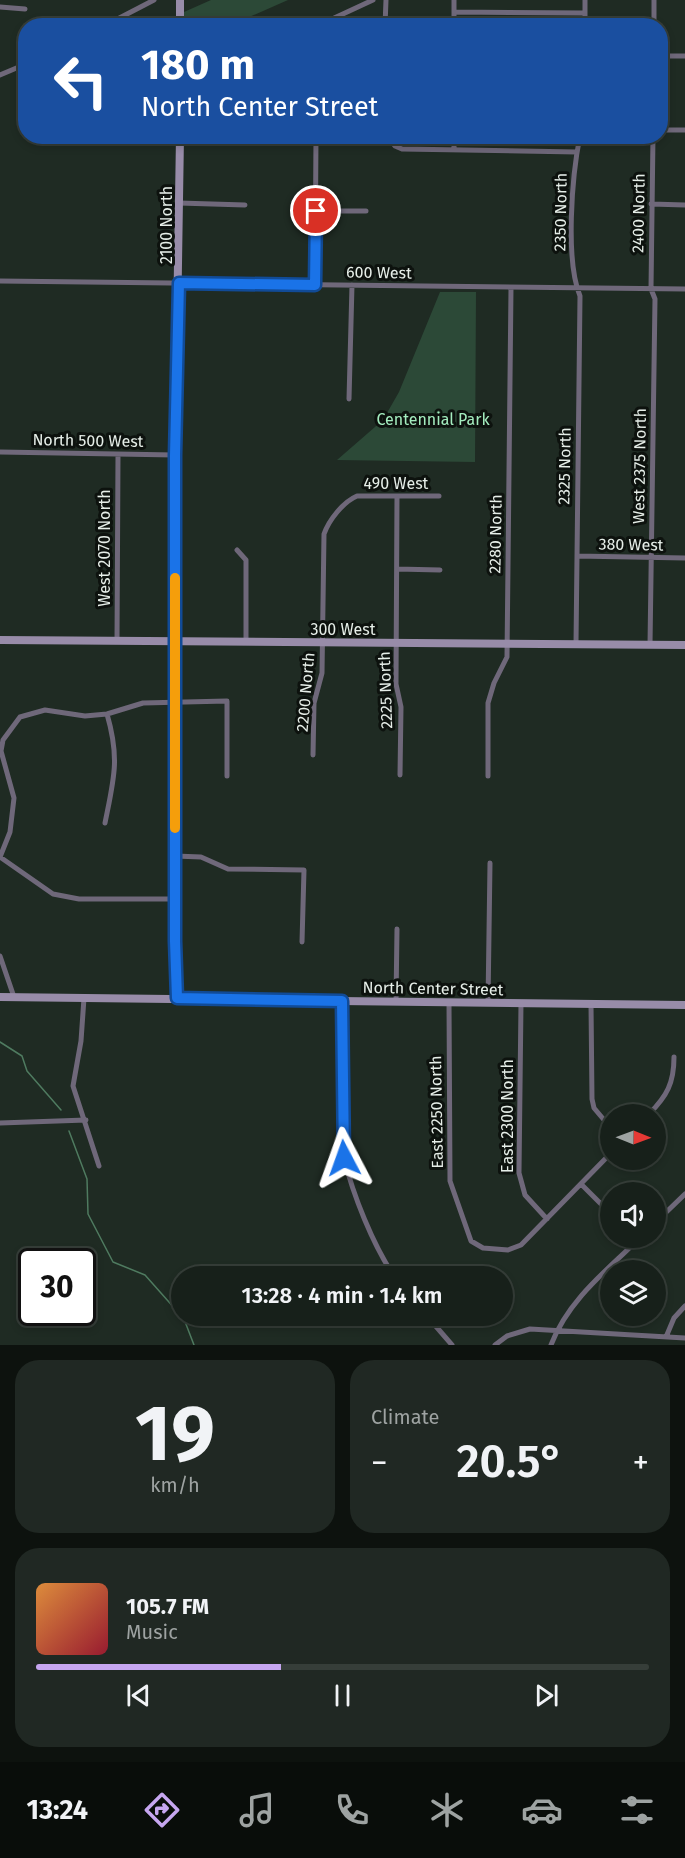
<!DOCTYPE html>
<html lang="en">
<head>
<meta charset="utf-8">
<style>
  :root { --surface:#17201a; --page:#202823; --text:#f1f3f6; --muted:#9ea3a2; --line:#363e39; --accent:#c6a6f0 }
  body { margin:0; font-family:"Fira Sans",sans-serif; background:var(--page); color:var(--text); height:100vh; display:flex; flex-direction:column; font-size:22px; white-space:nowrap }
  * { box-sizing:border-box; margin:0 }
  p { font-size:20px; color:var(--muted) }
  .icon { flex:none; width:33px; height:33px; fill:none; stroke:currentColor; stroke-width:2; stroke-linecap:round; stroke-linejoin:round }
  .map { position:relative; height:1345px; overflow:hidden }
  .panel { display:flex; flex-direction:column; gap:15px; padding:15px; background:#0d120e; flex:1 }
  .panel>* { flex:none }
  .guide { position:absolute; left:18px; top:18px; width:650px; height:126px; border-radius:24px; box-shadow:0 3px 9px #0003,0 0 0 2px var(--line); background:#1a4fa0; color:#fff; overflow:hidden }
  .needle { width:39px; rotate:91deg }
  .tools { position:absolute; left:600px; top:1104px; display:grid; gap:12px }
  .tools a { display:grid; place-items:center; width:66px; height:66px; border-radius:50%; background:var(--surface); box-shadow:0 3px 9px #0003,0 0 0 2px var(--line); font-size:30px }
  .speed { position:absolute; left:18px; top:1248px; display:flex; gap:12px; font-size:30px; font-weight:700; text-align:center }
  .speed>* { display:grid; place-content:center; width:78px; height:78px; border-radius:50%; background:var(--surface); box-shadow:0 3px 9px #0003,0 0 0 2px var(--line); line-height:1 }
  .speed .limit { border:3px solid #111; border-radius:9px; background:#fff; color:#111 }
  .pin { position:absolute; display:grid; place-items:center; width:51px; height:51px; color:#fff; margin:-26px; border:3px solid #fff; border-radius:50%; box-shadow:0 2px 6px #0007 }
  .me { position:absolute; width:66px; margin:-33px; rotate:356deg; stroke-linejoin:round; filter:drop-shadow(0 0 4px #0008) }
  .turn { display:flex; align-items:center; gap:21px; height:126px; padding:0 24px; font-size:27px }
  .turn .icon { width:78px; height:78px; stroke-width:2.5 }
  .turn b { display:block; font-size:42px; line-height:51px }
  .big { font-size:45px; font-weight:600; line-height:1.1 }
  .panel .card { flex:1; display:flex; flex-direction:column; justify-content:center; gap:9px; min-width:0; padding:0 21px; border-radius:24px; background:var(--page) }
  .panel .dial { align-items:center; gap:0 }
  .dial b { font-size:78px; line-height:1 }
  .song { display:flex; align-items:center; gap:18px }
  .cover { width:72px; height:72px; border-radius:9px; background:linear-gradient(135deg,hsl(30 70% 55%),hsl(350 70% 35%)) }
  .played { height:6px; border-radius:3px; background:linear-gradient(90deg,var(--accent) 40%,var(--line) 40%) }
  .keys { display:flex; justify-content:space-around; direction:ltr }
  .heat { display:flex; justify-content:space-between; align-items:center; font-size:33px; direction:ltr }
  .panel .tiles { flex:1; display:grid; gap:15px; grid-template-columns:1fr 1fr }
  .card:last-child { grid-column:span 2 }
  .trip { position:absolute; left:171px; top:1266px; width:342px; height:60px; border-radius:30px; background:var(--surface); box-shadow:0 3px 9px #0003,0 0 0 2px var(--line); font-weight:600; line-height:60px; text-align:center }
  .tabs { display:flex; height:96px; justify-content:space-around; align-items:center; background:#090d0a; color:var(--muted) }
  .tabs .icon { width:42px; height:42px }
  .tabs .current { color:var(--accent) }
  .tabs b { font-size:27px; color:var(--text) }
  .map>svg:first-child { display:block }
  .green { fill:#2c4937 }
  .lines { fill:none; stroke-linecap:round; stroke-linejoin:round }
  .stream { stroke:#4f7b60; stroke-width:1.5 }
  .street { stroke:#6f687a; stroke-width:5 }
  .secondary { stroke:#988ca9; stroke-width:8 }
  .route-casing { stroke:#114b97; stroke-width:15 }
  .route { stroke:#1a73e8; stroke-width:10 }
  .slow { stroke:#f59e0b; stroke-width:10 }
  .labels { text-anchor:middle; stroke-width:6; stroke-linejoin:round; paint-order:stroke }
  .street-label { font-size:16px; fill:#e6eee8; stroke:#0d120e }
  .park-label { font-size:16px; fill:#a4edbf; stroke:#0d120e }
</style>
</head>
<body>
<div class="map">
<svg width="685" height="1345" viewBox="0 0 685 1345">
  <rect width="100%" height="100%" fill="#1f2b23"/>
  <path class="green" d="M 211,0 L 288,0 L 231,25 L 184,25 L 184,12 Z
    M 440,292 L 476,292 L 475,462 L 337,460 L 383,420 L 399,392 Z"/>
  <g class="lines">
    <path class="stream" d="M 0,1042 L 22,1056 L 27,1071 L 61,1110
      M 69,1131 L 87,1179 L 88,1214 L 113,1262 L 145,1275 L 184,1319 L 194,1345"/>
    <path class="street" d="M 0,7 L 25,9
      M 454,12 L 585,13
      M 104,26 L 154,0
      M 317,26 L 373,0
      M 385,26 L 386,0
      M 454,26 L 454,0
      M 585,26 L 585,0
      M 654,26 L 654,0
      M 660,56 L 685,56
      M 0,75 L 26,64
      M 660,130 L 685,130
      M 387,136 L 395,146 L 402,149 L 577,152
      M 454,149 L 454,136
      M 179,203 L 245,205
      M 651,204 L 685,205
      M 316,211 L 366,211
      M 0,281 L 685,289
      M 315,285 L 316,136
      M 349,399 L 352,285
      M 0,452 L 175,455
      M 397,496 L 396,684 L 401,707 L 400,775
      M 237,550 L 246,560 L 246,642
      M 577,556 L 685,558
      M 397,569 L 440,570
      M 117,641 L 118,455
      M 576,644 L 580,296 C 565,260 572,175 580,136
      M 650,645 L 655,299 L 651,289 L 653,136
      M 313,755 L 314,703 L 322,673 L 324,534 C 329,520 343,502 357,496 L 439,496
      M 488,776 L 488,703 L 494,683 L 507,657 L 511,288
      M 105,823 C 114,778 120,759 107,714
      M 175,856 L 201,857 L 228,869 L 304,870 L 302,942
      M 0,857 L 10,832 L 14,798 L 1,751 L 3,740 L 20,717 L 45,710 L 85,716 L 107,714 L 143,703 L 227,701 L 227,776
      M 0,857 L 53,894 L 79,899 L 175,899
      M 0,956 L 14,997
      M 84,998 L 81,1041 L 73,1086 L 99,1166
      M 342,1001 L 344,1158 C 353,1195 373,1245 394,1276
      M 396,1001 L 397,929
      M 449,1002 L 450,1181 L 471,1241 L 483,1248 L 508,1250 L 521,1245 L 610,1154
      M 488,1003 L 490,863
      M 521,1003 L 519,1173 L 525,1195 L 547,1219
      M 591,1004 L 592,1099 L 594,1108 L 610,1127
      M 649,1114 C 667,1096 674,1083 674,1057
      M 0,1123 L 86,1120
      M 581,1184 L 610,1213
      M 656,1222 L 685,1194
      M 427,1316 L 452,1345
      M 666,1337 L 674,1318 L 685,1306
      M 495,1345 L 507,1336 L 530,1329 L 685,1338
      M 551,1345 C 568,1300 607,1270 640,1238"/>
    <path class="secondary" d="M 180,26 L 180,0
      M 0,640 L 685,645
      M 0,997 L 685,1005
      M 177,998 L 175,455 L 180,136"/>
  </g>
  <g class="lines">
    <g class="route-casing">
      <path id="route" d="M 316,211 L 315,285 L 179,283 L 175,455 L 175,941 L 177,998 L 342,1001 L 344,1158"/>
    </g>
    <use href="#route" class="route"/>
    <path class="slow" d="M 175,578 L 175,828"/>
  </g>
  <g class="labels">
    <g class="street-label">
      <text transform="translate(560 212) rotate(-89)" y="6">2350 North</text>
      <text transform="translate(638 213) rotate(-89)" y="6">2400 North</text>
      <text transform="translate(166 225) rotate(-90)" y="6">2100 North</text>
      <text transform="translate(379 272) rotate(1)" y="6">600 West</text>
      <text transform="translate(88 440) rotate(1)" y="6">North 500 West</text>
      <text transform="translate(564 466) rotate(-89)" y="6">2325 North</text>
      <text transform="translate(639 466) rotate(-89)" y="6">West 2375 North</text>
      <text x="396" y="489">490 West</text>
      <text transform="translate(495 534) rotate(-89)" y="6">2280 North</text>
      <text transform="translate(631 544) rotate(1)" y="6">380 West</text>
      <text transform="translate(104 548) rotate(-90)" y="6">West 2070 North</text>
      <text x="343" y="635">300 West</text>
      <text transform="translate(385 690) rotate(-92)" y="6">2225 North</text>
      <text transform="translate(305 692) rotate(-85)" y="6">2200 North</text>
      <text transform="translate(433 988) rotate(1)" y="6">North Center Street</text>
      <text transform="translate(436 1112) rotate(-91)" y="6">East 2250 North</text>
      <text transform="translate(507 1116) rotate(-90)" y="6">East 2300 North</text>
    </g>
    <g class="park-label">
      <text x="433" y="425">Centennial Park</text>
    </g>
  </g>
</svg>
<div class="tools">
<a><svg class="needle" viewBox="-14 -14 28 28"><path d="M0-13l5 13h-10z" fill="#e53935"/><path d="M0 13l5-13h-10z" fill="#9ea3a2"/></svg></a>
<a><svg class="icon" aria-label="sound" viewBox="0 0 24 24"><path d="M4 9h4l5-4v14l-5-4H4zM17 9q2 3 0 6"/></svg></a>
<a><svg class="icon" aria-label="layers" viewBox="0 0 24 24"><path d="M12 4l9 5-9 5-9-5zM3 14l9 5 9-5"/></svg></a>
</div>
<div class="speed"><div class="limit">30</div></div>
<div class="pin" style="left:316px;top:211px;background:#d93025"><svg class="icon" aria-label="arrive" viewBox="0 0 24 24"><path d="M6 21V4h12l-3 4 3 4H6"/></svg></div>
<svg class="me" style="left:344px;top:1158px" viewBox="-20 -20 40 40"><path d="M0-17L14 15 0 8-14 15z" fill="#1a73e8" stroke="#fff" stroke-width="4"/></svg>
<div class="trip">13:28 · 4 min · 1.4 km</div>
<div class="guide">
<div class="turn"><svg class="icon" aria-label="left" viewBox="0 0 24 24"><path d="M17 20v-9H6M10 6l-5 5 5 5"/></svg><div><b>180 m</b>North Center Street</div></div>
</div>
</div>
<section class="panel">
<div class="tiles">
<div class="card dial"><b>19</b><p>km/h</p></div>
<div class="card"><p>Climate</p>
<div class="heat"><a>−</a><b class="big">20.5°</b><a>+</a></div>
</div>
<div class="card">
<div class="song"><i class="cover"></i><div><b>105.7 FM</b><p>Music</p></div></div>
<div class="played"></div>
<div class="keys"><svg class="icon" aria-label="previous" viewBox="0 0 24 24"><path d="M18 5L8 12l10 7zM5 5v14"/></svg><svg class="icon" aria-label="pause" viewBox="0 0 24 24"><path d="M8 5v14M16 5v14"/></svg><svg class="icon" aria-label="next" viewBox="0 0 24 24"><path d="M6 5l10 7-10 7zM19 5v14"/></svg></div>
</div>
</div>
</section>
<nav class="tabs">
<b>13:24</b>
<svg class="icon current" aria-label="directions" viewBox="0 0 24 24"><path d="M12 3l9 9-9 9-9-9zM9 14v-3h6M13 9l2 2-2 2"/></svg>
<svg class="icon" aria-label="music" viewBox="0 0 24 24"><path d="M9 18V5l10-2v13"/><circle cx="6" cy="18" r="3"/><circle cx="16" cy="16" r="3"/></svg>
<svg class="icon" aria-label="phone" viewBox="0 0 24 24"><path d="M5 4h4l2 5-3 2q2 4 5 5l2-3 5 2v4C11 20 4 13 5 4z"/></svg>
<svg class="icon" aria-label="climate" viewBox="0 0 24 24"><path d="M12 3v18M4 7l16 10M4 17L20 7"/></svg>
<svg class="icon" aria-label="car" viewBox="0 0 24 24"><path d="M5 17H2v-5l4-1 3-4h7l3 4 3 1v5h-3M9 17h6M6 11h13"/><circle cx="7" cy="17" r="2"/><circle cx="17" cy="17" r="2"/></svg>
<svg class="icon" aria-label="filters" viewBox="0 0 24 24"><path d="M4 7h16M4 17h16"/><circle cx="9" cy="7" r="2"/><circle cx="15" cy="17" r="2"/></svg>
</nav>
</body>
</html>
